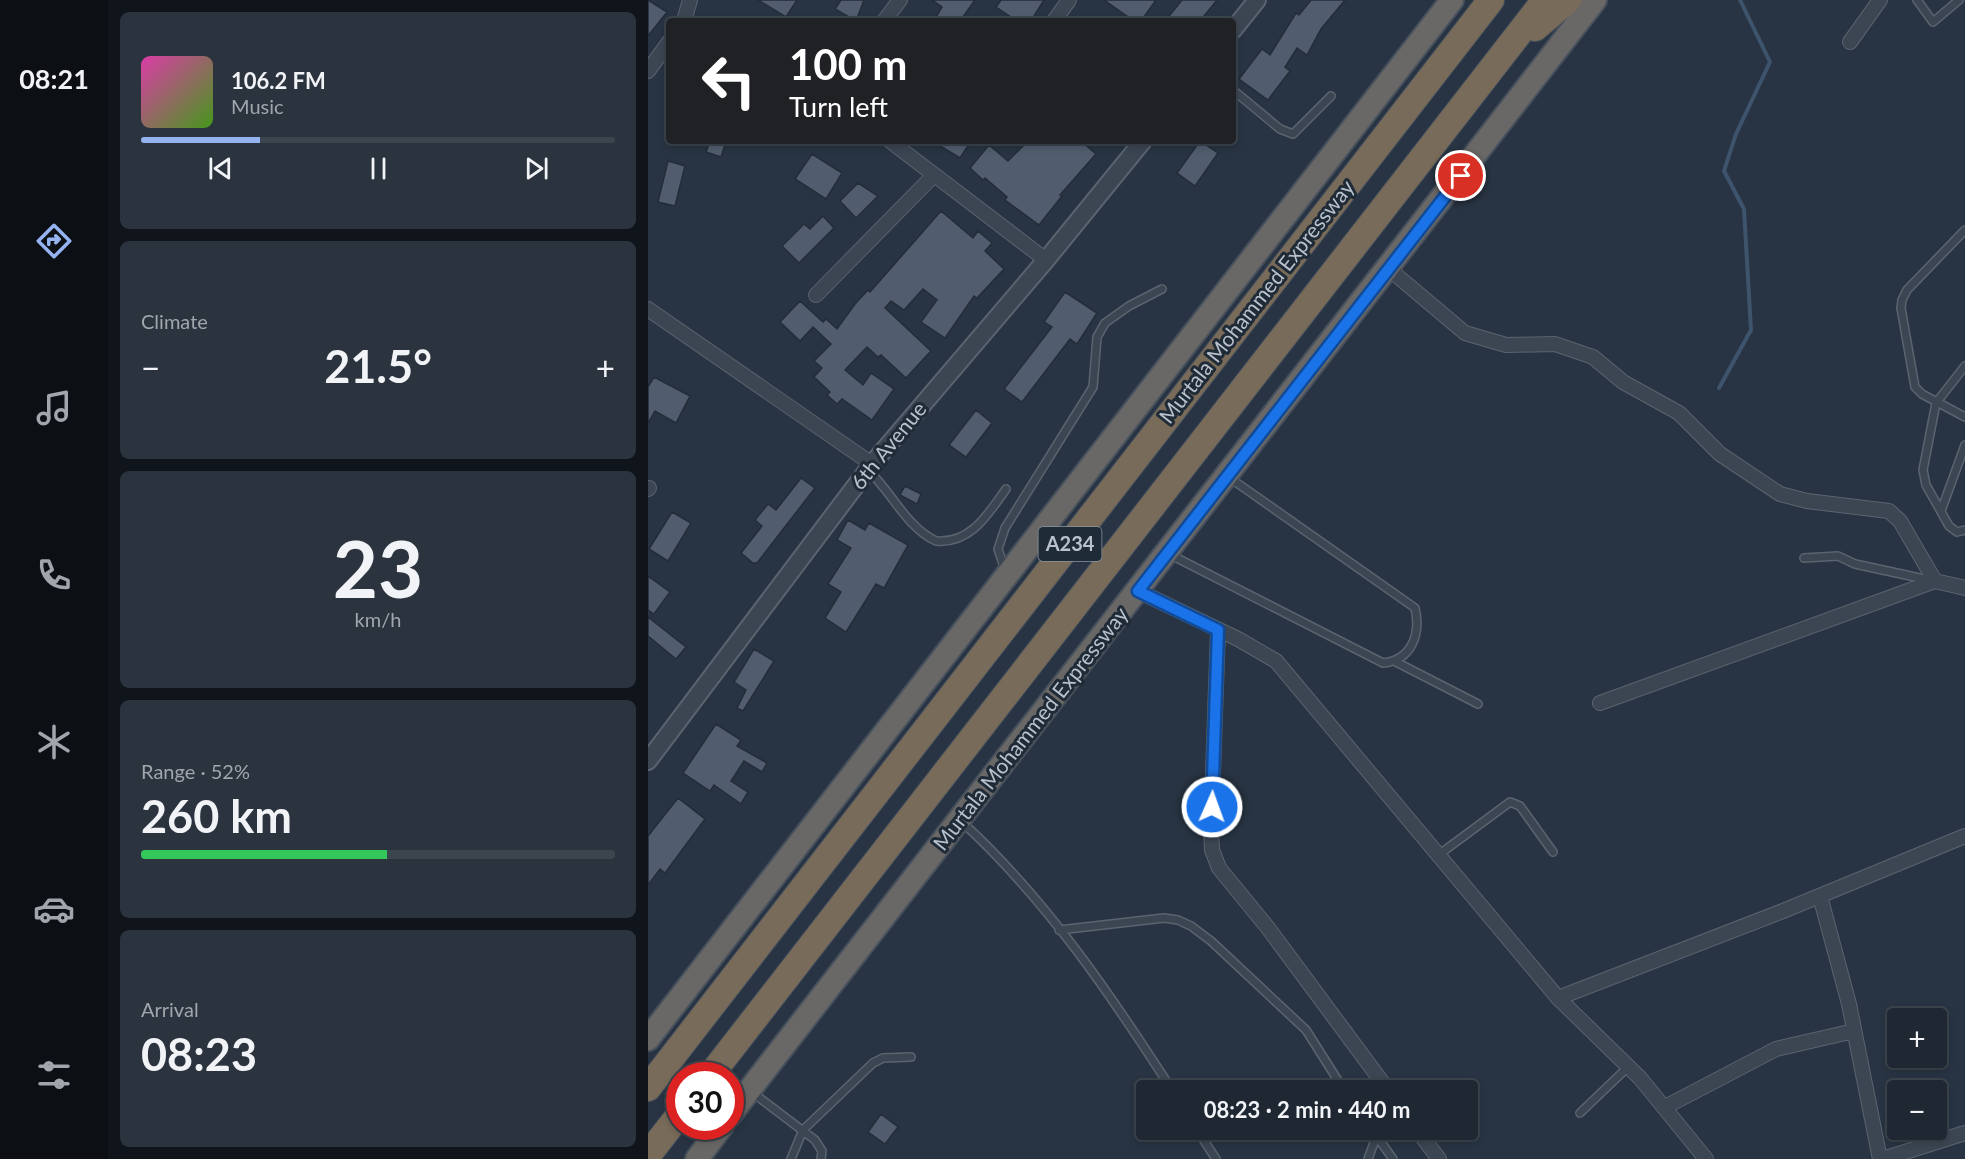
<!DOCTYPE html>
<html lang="en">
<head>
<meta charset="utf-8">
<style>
  :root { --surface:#1e2732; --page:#2b333e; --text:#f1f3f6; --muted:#a1a5ac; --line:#3c444d; --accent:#95b2f1 }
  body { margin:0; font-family:Lato,sans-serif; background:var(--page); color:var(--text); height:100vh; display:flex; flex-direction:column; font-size:22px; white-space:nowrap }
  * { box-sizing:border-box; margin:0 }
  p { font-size:20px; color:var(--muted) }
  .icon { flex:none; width:33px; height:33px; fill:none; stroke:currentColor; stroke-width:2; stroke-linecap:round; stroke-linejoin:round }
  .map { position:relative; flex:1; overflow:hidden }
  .drawer { display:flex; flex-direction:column; gap:12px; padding:12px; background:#10151c; width:540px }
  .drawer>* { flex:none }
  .top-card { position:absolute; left:18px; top:18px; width:570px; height:126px; border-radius:6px; box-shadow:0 3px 9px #0003,0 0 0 2px var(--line); background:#202124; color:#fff; overflow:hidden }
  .buttons { position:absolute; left:1239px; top:1008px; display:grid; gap:12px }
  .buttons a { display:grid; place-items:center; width:60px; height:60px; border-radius:6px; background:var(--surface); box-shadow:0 3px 9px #0003,0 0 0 2px var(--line); font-size:30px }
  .speed { position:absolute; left:18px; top:1062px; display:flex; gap:12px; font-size:30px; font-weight:700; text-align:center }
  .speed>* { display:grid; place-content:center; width:78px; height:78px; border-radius:50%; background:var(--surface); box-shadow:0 3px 9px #0003,0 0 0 2px var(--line); line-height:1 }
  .speed .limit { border:9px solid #d22; background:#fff; color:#111 }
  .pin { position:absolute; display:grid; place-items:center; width:51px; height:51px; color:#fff; margin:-26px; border:3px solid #fff; border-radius:50%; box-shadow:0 2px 6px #0007 }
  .me { position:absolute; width:66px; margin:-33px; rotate:2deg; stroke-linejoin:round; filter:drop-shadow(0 0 4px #0008) }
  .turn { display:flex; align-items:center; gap:21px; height:126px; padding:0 24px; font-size:27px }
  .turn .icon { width:78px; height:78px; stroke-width:2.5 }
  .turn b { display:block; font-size:42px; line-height:51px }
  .big { font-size:45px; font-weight:700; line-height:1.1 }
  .drawer .card { flex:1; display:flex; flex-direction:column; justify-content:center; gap:9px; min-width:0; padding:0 21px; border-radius:9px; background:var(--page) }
  .drawer .dial { align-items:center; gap:0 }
  .dial b { font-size:78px; line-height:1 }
  .song { display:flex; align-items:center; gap:18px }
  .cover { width:72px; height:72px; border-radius:9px; background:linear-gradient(135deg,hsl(320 70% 55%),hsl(100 70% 35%)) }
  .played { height:6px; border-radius:3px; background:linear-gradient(90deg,var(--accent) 25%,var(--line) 25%) }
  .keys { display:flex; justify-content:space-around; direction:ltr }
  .heat { display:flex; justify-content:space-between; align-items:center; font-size:33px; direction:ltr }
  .charge { height:9px; border-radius:4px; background:linear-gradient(90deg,#34c759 52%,var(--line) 0) }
  .trip { position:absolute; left:488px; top:1080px; width:342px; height:60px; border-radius:6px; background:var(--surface); box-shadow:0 3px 9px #0003,0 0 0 2px var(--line); font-weight:700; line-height:60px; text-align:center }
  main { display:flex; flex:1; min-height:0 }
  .menu { display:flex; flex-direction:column; width:108px; justify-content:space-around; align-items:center; background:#0c1014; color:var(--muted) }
  .menu .icon { width:42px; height:42px }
  .menu .selected { color:var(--accent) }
  .menu b { font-size:27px; color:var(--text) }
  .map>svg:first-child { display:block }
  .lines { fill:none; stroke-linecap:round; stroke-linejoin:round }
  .stream { stroke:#3e536c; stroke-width:4 }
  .building { fill:#515d6e; stroke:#232d3a; stroke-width:1.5 }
  .service-casing { stroke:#5a6470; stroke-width:10 }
  .minor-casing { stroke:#5a6470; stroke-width:16 }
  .tertiary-casing { stroke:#5a6470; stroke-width:20 }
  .trunk-casing { stroke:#47515d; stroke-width:26 }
  .motorway-casing { stroke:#47515d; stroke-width:28 }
  .service { stroke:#3c4653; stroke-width:7 }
  .minor { stroke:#3c4653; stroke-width:14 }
  .tertiary { stroke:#3c4653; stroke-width:16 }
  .trunk { stroke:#6a6866; stroke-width:22 }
  .motorway { stroke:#796b59; stroke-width:26 }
  .route-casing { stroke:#114b97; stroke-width:15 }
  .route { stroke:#1a73e8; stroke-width:10 }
  .labels { text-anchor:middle; stroke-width:6; stroke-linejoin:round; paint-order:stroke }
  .shield { fill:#202b38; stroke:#8b94a0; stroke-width:1.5 }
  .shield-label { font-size:20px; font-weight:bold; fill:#b9c1cc }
  .street-label { font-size:21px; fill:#b9c1cc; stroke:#202b38 }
</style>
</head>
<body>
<main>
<nav class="menu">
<b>08:21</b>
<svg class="icon selected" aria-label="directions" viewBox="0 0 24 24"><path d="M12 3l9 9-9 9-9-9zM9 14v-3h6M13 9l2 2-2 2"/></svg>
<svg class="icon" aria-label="music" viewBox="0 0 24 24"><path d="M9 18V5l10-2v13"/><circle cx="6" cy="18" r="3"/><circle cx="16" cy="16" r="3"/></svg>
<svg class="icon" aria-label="phone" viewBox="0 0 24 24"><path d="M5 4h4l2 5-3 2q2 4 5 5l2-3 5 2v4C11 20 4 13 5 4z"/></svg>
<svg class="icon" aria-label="climate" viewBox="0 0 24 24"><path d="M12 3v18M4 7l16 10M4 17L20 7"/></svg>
<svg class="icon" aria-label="car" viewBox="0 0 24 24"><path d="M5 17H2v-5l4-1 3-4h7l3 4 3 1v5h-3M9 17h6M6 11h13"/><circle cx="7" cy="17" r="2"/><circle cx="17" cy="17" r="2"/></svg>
<svg class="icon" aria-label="filters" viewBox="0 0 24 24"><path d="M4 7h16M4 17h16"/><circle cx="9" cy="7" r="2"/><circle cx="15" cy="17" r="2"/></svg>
</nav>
<section class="drawer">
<div class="card">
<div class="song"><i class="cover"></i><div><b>106.2 FM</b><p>Music</p></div></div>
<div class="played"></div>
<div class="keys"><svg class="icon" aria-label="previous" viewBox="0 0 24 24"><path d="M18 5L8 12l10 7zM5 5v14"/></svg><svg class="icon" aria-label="pause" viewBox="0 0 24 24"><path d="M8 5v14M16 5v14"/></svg><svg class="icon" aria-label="next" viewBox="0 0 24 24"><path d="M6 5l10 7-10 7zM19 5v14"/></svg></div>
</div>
<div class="card"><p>Climate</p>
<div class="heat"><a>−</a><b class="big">21.5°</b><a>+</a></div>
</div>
<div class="card dial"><b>23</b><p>km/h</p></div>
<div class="card"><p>Range · 52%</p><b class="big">260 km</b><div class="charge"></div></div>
<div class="card"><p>Arrival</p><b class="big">08:23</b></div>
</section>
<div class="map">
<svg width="1317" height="1159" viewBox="0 0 1317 1159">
  <rect width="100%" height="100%" fill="#283443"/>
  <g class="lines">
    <path class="stream" d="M 1071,388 L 1103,330 L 1096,209 L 1076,171 L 1088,134 L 1122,62 L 1092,0"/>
  </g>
  <path class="building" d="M 0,0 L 19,12 L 0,36 Z
    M 110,0 L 149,0 L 138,17 Z
    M 193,0 L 216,0 L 208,21 L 187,9 Z
    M 284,0 L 327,0 L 312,21 L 286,21 L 294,7 Z
    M 353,0 L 396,0 L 383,21 L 369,21 L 348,7 Z
    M 456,0 L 508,0 L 493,21 L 486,21 Z
    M 534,0 L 569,0 L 552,21 L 517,21 Z
    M 663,0 L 697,0 L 673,29 L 659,55 L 649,48 L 637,67 L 642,71 L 620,100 L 591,79 L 614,49 L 622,55 L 648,13 L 651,15 Z
    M 62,141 L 77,145 L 73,157 L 58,152 Z
    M 284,141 L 323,141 L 312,158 Z
    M 380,141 L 433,141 L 448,154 L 412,195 L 414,196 L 391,225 L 357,200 L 359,197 L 337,178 L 335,180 L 322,168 L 341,145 L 360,161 Z
    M 552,141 L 570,153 L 547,186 L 529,173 Z
    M 164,154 L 194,173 L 178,199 L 147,179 Z
    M 20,161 L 37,166 L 27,206 L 10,202 Z
    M 210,183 L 230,196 L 208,218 L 192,201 Z
    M 293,211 L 325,238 L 330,231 L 344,243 L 337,251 L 356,269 L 329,298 L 326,296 L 297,338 L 273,322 L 289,300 L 275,289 L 256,310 L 243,301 L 237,308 L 283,351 L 258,378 L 233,355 L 230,357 L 219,347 L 197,370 L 215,385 L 223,373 L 246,389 L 224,420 L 194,399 L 189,404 L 179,395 L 182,392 L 166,377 L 174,368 L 166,361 L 183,344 L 165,327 L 152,341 L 132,322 L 152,301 L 175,322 L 178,319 L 189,329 L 207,304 L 220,290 L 222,292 Z
    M 175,216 L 186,228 L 151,263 L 134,246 L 156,224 L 162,229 Z
    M 417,292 L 449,313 L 429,344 L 422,339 L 374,402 L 356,389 L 404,327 L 396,322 Z
    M 6,377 L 42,396 L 28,423 L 7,411 L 0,423 L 0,387 Z
    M 328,410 L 344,423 L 318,457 L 301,445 Z
    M 153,478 L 167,488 L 109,563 L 105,563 L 93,553 L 114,526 L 107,520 L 120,504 L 128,510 Z
    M 257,486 L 273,494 L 269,504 L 252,495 Z
    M 24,512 L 43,523 L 20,561 L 1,549 Z
    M 200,520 L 217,530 L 221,523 L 260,545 L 236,588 L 228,584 L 198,632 L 177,618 L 193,592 L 180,584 L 203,548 L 189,540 Z
    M 0,576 L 22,592 L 6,614 L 0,610 Z
    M 0,617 L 38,647 L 28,659 L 0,636 Z
    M 106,649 L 126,661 L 95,711 L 89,708 L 98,690 L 86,682 Z
    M 68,724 L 93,740 L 89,746 L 119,763 L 114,772 L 96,761 L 83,781 L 100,792 L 93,804 L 66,785 L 62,791 L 35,773 Z
    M 30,798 L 57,819 L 17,873 L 12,869 L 0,885 L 0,836 Z
    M 233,1114 L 250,1127 L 237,1144 L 220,1132 Z"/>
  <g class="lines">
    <g class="service-casing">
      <path id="service" d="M 1269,0 L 1285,22 L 1311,0
        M 585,90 L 632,129 L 645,134 L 683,96
        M 1317,230 L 1259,290 L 1254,300 L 1253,308 L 1267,387 L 1274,394 L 1317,417
        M 1317,366 L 1288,403 L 1275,470 L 1278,485 L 1301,526 L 1309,532 L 1317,530
        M 220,470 C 243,491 258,527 288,541 C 323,544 340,514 358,489
        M 1293,511 L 1317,445
        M 523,555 L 735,663 C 764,660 773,634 767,608 L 582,478
        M 1156,558 L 1190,556 L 1207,564 L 1281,580
        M 357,570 L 350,549 L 357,528 L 445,387 L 449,337 L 457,323 L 481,306 L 514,289
        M 748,662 L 830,704
        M 314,822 C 398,899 463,995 524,1090
        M 789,856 L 862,802 L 872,806 L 905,852
        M 411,930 L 516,918 L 530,920 L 543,926 L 563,941 L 658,1030 L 696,1090
        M 105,1093 L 167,1140 L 174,1151 L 173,1159
        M 932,1113 L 980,1067
        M 549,1130 L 568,1159
        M 724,1130 L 745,1159
        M 143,1159 L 155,1130 L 225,1063 L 235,1058 L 263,1057
        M 720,1159 L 730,1132"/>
    </g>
    <g class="minor-casing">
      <path id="minor" d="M 36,21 L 42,0
        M 236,21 L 252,0
        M 406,21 L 421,0
        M 1202,42 L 1232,0
        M 0,71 L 21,42
        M 242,141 L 398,260
        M 741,269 L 817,333 L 858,345 L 907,344 L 945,357 L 975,382 L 1031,413 L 1072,454 L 1132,494 L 1159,501 L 1241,511 L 1252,521 L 1287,581
        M 168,295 L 286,175
        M 0,309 L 224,464
        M 0,489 L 1,488
        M 490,591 L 590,639 L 628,661 L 910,998 L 992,1078 L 1058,1159
        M 570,630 L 563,830 L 564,850 L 571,868 L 620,928 L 740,1090
        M 952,703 L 1287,581 L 1317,588
        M 1172,896 L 1201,1004 L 1232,1159
        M 910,998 L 1135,911 L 1317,836
        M 1017,1107 L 1128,1049 L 1206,1031
        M 769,1130 L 791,1159
        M 1235,1159 L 1317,1133"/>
    </g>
    <g class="tertiary-casing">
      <path id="tertiary" d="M 585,30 L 609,0
        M 0,761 L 224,464 L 398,260 L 495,141"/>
    </g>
    <g class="trunk-casing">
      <path id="trunk" d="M 0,1039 L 804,0
        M 82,1115 L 947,0
        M 49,1159 L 74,1126"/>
    </g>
    <g class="motorway-casing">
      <path id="motorway" d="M 887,28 L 920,0
        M 62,1076 L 897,0
        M 0,1088 L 843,0
        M 0,1155 L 32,1114"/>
    </g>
    <use href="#service" class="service"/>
    <use href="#minor" class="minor"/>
    <use href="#tertiary" class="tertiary"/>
    <use href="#trunk" class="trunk"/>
    <use href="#motorway" class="motorway"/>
  </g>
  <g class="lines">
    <g class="route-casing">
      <path id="route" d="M 564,807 L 570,630 L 490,591 L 813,176"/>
    </g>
    <use href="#route" class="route"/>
  </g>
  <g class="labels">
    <rect class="shield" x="390.5" y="527" width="63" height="34" rx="4.5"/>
    <g class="shield-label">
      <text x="422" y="551">A234</text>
    </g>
    <g class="street-label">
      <text transform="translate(609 302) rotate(-52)" y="7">Murtala Mohammed Expressway</text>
      <text transform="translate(241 446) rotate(-51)" y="7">6th Avenue</text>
      <text transform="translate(383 729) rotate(-52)" y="7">Murtala Mohammed Expressway</text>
    </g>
  </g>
</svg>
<div class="buttons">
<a>+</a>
<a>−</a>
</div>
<div class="speed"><div class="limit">30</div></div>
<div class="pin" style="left:813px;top:176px;background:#d93025"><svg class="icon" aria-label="arrive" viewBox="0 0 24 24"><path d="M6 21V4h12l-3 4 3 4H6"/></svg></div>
<svg class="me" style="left:564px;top:807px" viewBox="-20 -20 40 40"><circle r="17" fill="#1a73e8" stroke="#fff" stroke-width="3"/><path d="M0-11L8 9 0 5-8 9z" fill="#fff"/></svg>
<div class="trip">08:23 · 2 min · 440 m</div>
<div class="top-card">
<div class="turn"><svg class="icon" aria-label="left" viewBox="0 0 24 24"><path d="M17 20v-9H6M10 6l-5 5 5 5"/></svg><div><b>100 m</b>Turn left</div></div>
</div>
</div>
</main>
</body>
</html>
